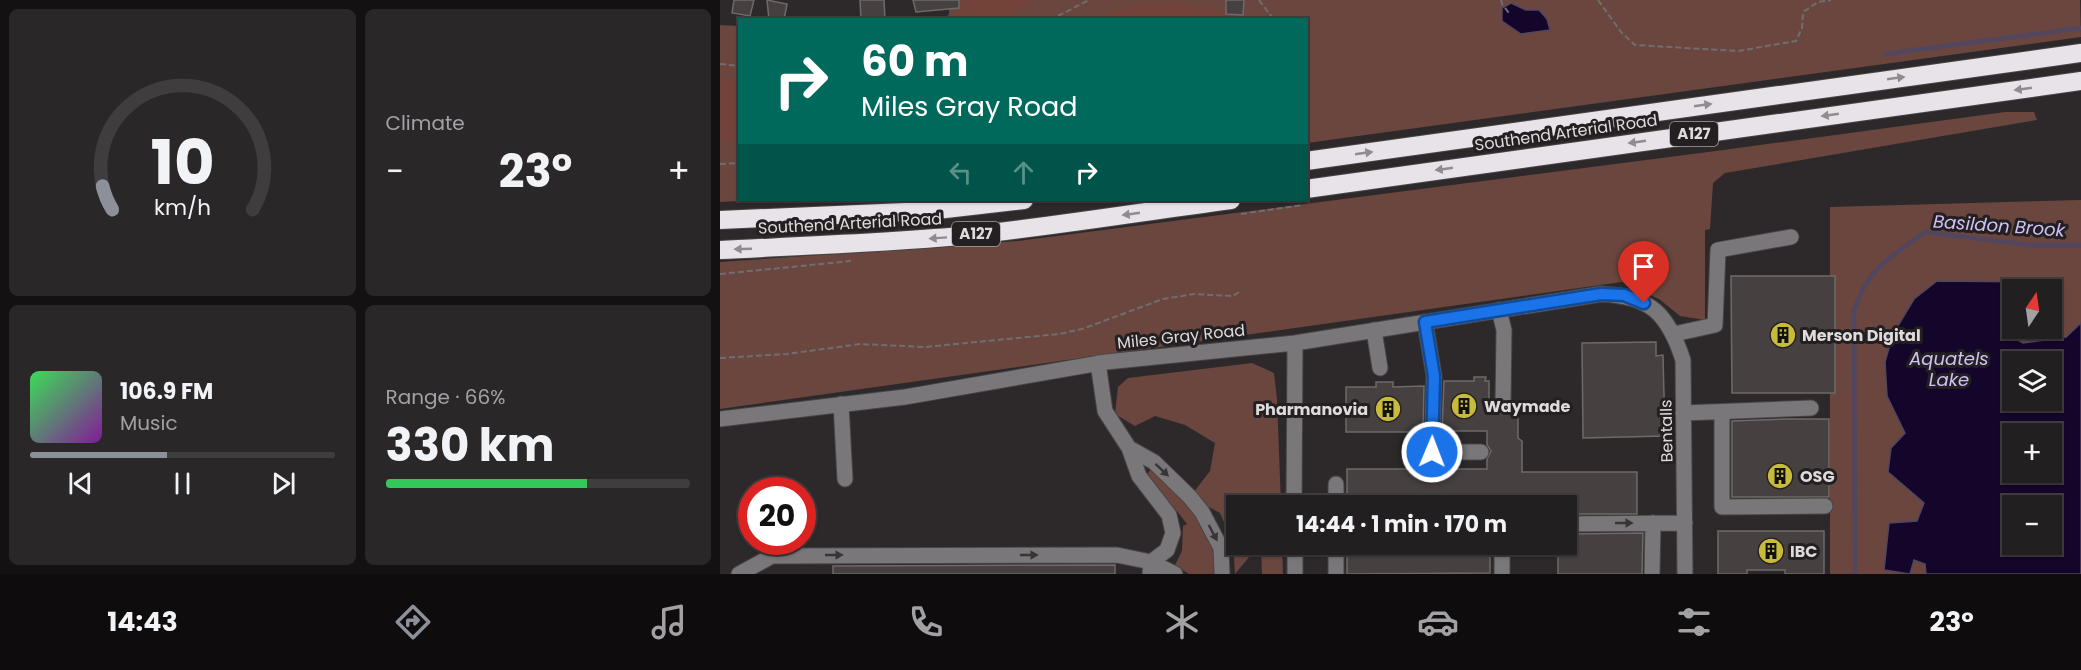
<!DOCTYPE html>
<html lang="en">
<head>
<meta charset="utf-8">
<style>
  :root { --surface:#221f20; --page:#2a2729; --text:#f1f3f6; --muted:#a2a2a5; --line:#3f3d3e; --accent:#8c9099 }
  body { margin:0; font-family:Poppins,sans-serif; background:var(--page); color:var(--text); height:100vh; display:flex; flex-direction:column; font-size:22px; white-space:nowrap }
  * { box-sizing:border-box; margin:0 }
  p { font-size:20px; color:var(--muted) }
  .icon { flex:none; width:33px; height:33px; fill:none; stroke:currentColor; stroke-width:2; stroke-linecap:round; stroke-linejoin:round }
  .map { position:relative; flex:1; overflow:hidden }
  .side { display:flex; flex-direction:column; gap:9px; padding:9px; background:#131112; width:720px }
  .side>* { flex:none }
  .banner { position:absolute; left:18px; top:18px; width:570px; height:183px; border-radius:0px; box-shadow:0 2px 4px #0004,0 0 0 2px var(--line); background:#00695c; color:#fff; overflow:hidden }
  .needle { width:39px; rotate:13deg }
  .fabs { position:absolute; left:1282px; top:279px; display:grid; gap:12px }
  .fabs a { display:grid; place-items:center; width:60px; height:60px; border-radius:0px; background:var(--surface); box-shadow:0 2px 4px #0004,0 0 0 2px var(--line); font-size:30px }
  .speed { position:absolute; left:18px; top:477px; display:flex; gap:12px; font-size:30px; font-weight:700; text-align:center }
  .speed>* { display:grid; place-content:center; width:78px; height:78px; border-radius:50%; background:var(--surface); box-shadow:0 2px 4px #0004,0 0 0 2px var(--line); line-height:1 }
  .speed .limit { border:9px solid #d22; background:#fff; color:#111 }
  .pin { position:absolute; display:grid; place-items:center; width:51px; height:51px; color:#fff; margin:-62px -26px; border-radius:50% 50% 50% 0; rotate:-45deg; box-shadow:0 0 6px #0007 }
  .pin .icon { rotate:45deg }
  .me { position:absolute; width:66px; margin:-33px; rotate:1deg; stroke-linejoin:round; filter:drop-shadow(0 0 4px #0008) }
  .turn { display:flex; align-items:center; gap:21px; height:126px; padding:0 24px; font-size:27px }
  .turn .icon { width:78px; height:78px; stroke-width:2.5 }
  .turn b { display:block; font-size:42px; line-height:51px }
  .lanes { display:flex; align-items:center; height:57px; padding:0 24px; background:#0003; justify-content:center; gap:30px; direction:ltr }
  .lanes .off { opacity:.35 }
  .big { font-size:45px; font-weight:700; line-height:1.1 }
  .side .tile { flex:1; display:flex; flex-direction:column; justify-content:center; gap:9px; min-width:0; padding:0 21px; border-radius:9px; background:var(--page) }
  .side .dial { align-items:center; gap:0 }
  .dial svg { height:156px; overflow:visible; fill:none; stroke:var(--line); stroke-width:7; stroke-linecap:round; text-anchor:middle }
  .dial text { fill:var(--text); stroke:none }
  .song { display:flex; align-items:center; gap:18px }
  .cover { width:72px; height:72px; border-radius:9px; background:linear-gradient(135deg,hsl(130 70% 55%),hsl(290 70% 35%)) }
  .played { height:6px; border-radius:3px; background:linear-gradient(90deg,var(--accent) 45%,var(--line) 45%) }
  .keys { display:flex; justify-content:space-around; direction:ltr }
  .heat { display:flex; justify-content:space-between; align-items:center; font-size:33px; direction:ltr }
  .charge { height:9px; border-radius:4px; background:linear-gradient(90deg,#34c759 66%,var(--line) 0) }
  .side .tiles { flex:1; display:grid; gap:9px; grid-template-columns:repeat(2,1fr) }
  .trip { position:absolute; left:506px; top:495px; width:351px; height:60px; border-radius:0px; background:var(--surface); box-shadow:0 2px 4px #0004,0 0 0 2px var(--line); font-weight:700; line-height:60px; text-align:center }
  .tab-bar { display:flex; height:96px; justify-content:space-around; align-items:center; background:#0e0c0d; color:var(--muted) }
  .tab-bar .icon { width:42px; height:42px }
  .tab-bar .active { color:var(--accent) }
  .tab-bar b { font-size:27px; color:var(--text) }
  main { display:flex; flex:1; min-height:0 }
  .map>svg:first-child { display:block }
  .green { fill:#6a463e; fill-rule:evenodd }
  .forest { fill:#73433a }
  .water { fill:#14062a; stroke:#514660; stroke-width:1.5; fill-rule:evenodd }
  .lines { fill:none; stroke-linecap:round; stroke-linejoin:round }
  .stream { stroke:#514660; stroke-width:4.5 }
  .building { fill:#464041; stroke:#6f696a; stroke-width:1.5 }
  .minor-casing { stroke:#494547; stroke-width:17 }
  .highway-casing { stroke:#494547; stroke-width:20 }
  .path { stroke:#716d6f; stroke-width:2; stroke-dasharray:6 3; stroke-linecap:butt }
  .minor { stroke:#797779; stroke-width:15 }
  .highway { stroke:#e8e3e9; stroke-width:18 }
  .oneway { fill:#908b8f }
  .oneway2 { fill:#393537 }
  .route-casing { stroke:#114b97; stroke-width:15 }
  .route { stroke:#1a73e8; stroke-width:10 }
  .labels { text-anchor:middle; stroke-width:6; stroke-linejoin:round; paint-order:stroke }
  .shield { fill:#241f21; stroke:#a7a3a5; stroke-width:1.5 }
  .shield-label { font-size:15px; font-weight:bold; fill:#dfdbdd }
  .street-label { font-size:16px; fill:#dfdbdd; stroke:#241f21 }
  .poi-label { font-size:16px; font-weight:bold; fill:#dfdbdd; stroke:#241f21; text-anchor:start }
  .water-label { font-size:18px; font-style:italic; fill:#cfc1f9; stroke:#241f21 }
</style>
</head>
<body>
<main>
<section class="side">
<div class="tiles">
<div class="tile dial"><svg viewBox="0 0 100 80">
<path d="M14 69A42 42 0 1 1 86 69"/>
<path d="M14 69A42 42 0 0 1 9 57" stroke="#8c9099"/>
<text x="50" y="56" font-size="32" font-weight="700">10</text>
<text x="50" y="72" font-size="11">km/h</text>
</svg></div>
<div class="tile"><p>Climate</p>
<div class="heat"><a>−</a><b class="big">23°</b><a>+</a></div>
</div>
<div class="tile">
<div class="song"><i class="cover"></i><div><b>106.9 FM</b><p>Music</p></div></div>
<div class="played"></div>
<div class="keys"><svg class="icon" aria-label="previous" viewBox="0 0 24 24"><path d="M18 5L8 12l10 7zM5 5v14"/></svg><svg class="icon" aria-label="pause" viewBox="0 0 24 24"><path d="M8 5v14M16 5v14"/></svg><svg class="icon" aria-label="next" viewBox="0 0 24 24"><path d="M6 5l10 7-10 7zM19 5v14"/></svg></div>
</div>
<div class="tile"><p>Range · 66%</p><b class="big">330 km</b><div class="charge"></div></div>
</div>
</section>
<div class="map">
<svg width="1361" height="574" viewBox="0 0 1361 574">
  <rect width="100%" height="100%" fill="#2d292b"/>
  <path class="green" d="M 229,0 L 1360,0 L 1361,37 L 587,143 L 586,20 L 224,20 L 229,14 Z
    M 0,25 L 19,26 L 20,200 L 35,200 L 0,202 Z
    M 1285,112 L 1314,112 L 1317,120 L 1005,173 L 993,183 L 990,229 L 985,230 L 985,320 L 960,316 L 939,299 L 902,282 L 0,409 L 0,262 L 298,241 L 996,151 Z
    M 1361,200 L 1361,574 L 1110,574 L 1110,207 ZM 1293,290 L 1332,290 L 1332,328 L 1293,328 ZM 1293,362 L 1332,362 L 1332,400 L 1293,400 ZM 1293,434 L 1332,434 L 1332,472 L 1293,472 ZM 1293,506 L 1332,506 L 1332,544 L 1293,544 Z
    M 532,363 L 554,373 L 557,399 L 561,505 L 516,506 L 516,544 L 539,545 L 515,574 L 513,543 L 500,513 L 470,497 L 490,471 L 495,443 L 465,425 L 435,416 L 415,426 L 395,414 L 398,387 L 408,378 Z
    M 430,470 C 446,478 485,525 490,541 C 494,552 494,563 496,574 L 469,574 L 455,565 L 462,551 L 463,526 L 467,524 L 457,511 L 454,511 L 427,475 Z
    M 541,545 L 562,545 L 563,574 L 542,574 Z"/>
  <path class="forest" d="M 242,0 L 311,0 L 286,19 L 235,19 Z
    M 457,3 L 523,15 L 530,19 L 372,20 L 412,6 Z
    M 0,78 L 19,79 L 19,139 L 0,141 Z"/>
  <path class="water" d="M 791,3 L 806,10 L 819,10 L 827,19 L 830,30 L 801,34 L 782,21 L 782,8 Z
    M 1217,281 L 1314,282 L 1309,289 L 1293,290 L 1293,313 L 1289,320 L 1288,334 L 1303,343 L 1346,337 L 1361,323 L 1361,574 L 1206,574 L 1205,564 L 1194,560 L 1190,574 L 1164,570 L 1169,523 L 1197,521 L 1204,503 L 1168,472 L 1171,448 L 1185,433 L 1167,396 L 1165,362 L 1173,334 L 1194,299 ZM 1293,362 L 1332,362 L 1332,400 L 1293,400 ZM 1293,434 L 1332,434 L 1332,472 L 1293,472 ZM 1293,506 L 1332,506 L 1332,544 L 1293,544 Z"/>
  <g class="lines">
    <path class="stream" d="M 1165,54 L 1361,28
      M 1135,574 L 1134,311 C 1137,304 1139,296 1143,289 C 1156,264 1183,248 1205,232 L 1308,245 L 1361,245"/>
  </g>
  <path class="building" d="M 14,0 L 34,0 L 30,16 L 12,13 Z
    M 47,0 L 67,4 L 64,20 L 49,20 Z
    M 140,0 L 164,0 L 165,20 L 141,20 Z
    M 193,0 L 239,0 L 239,8 L 196,12 Z
    M 506,0 L 524,0 L 523,15 L 506,14 Z
    M 1011,276 L 1115,276 L 1115,393 L 1012,393 Z
    M 936,342 L 936,356 L 943,355 L 945,436 L 863,438 L 862,343 Z
    M 754,377 L 766,377 L 765,381 L 769,381 L 769,406 L 774,406 L 778,413 L 787,414 L 792,406 L 798,407 L 798,438 L 802,441 L 802,472 L 917,472 L 917,514 L 846,514 L 846,506 L 627,506 L 627,469 L 767,469 L 767,459 L 771,451 L 767,445 L 767,431 L 722,431 L 724,381 L 754,381 Z
    M 656,382 L 673,382 L 673,387 L 704,386 L 703,432 L 626,432 L 626,387 L 656,387 Z
    M 1067,419 L 1109,419 L 1109,497 L 1012,497 L 1012,421 Z
    M 998,531 L 1104,531 L 1104,574 L 1065,574 L 1065,570 L 1027,570 L 1027,574 L 998,574 Z
    M 923,533 L 922,574 L 838,574 L 838,544 L 846,544 L 846,534 Z
    M 627,544 L 770,544 L 770,573 L 627,574 Z
    M 395,565 L 395,574 L 113,574 L 113,566 Z"/>
  <g class="lines">
    <g class="minor-casing">
      <path id="minor" d="M 779,310 L 784,330 L 783,405
        M 705,322 L 714,376 L 712,452
        M 654,330 L 660,368
        M 954,334 L 995,325 L 998,250 L 1071,237
        M 378,363 L 385,411 L 409,448 L 419,476 L 449,515 L 453,533 L 447,550 L 431,562 L 430,574
        M 121,404 L 125,479
        M 1002,412 L 1002,507 L 1105,506
        M 963,413 L 1091,408
        M 0,419 L 185,397 L 386,362 L 575,343 L 881,294 C 931,296 948,314 963,360 L 965,574
        M 409,448 L 434,462 L 470,497 L 482,512 L 501,548 L 502,574
        M 693,452 L 761,452
        M 574,506 L 575,343
        M 616,506 L 616,484
        M 846,524 L 965,523
        M 575,544 L 575,574
        M 782,544 L 782,574
        M 19,574 L 52,556 L 397,555 L 431,562 L 455,574
        M 616,574 L 616,544
        M 932,574 L 933,523"/>
    </g>
    <g class="highway-casing">
      <path id="highway" d="M 586,161 L 1361,53
        M 586,189 L 1361,81
        M 0,220 L 208,211 L 304,200
        M 0,250 C 80,246 161,243 241,236 C 331,227 421,212 511,200"/>
    </g>
    <path class="path" d="M 539,0 L 554,20
      M 781,0 L 782,4 L 789,13
      M 878,0 L 901,32 L 915,45 L 1018,51 L 1076,41 L 1082,28 L 1083,12 L 1098,2 L 1111,0
      M 330,20 L 369,0
      M 0,64 L 20,66
      M 0,164 L 20,163
      M 521,214 L 583,205
      M 0,274 L 131,261
      M 0,358 L 67,354 L 140,344 L 205,347 L 339,334 L 362,329 L 443,299 L 474,294 L 513,296 L 519,292"/>
    <use href="#minor" class="minor"/>
    <use href="#highway" class="highway"/>
  </g>
  <defs><path id="oneway-solid" d="M-6-.8H1V-3.2L6.5 0L1 3.2V.8H-6Z" transform="scale(1.5)"/></defs>
  <g class="oneway">
    <use href="#oneway-solid" transform="translate(1176 78) rotate(-8)"/>
    <use href="#oneway-solid" transform="translate(1303 89) rotate(172)"/>
    <use href="#oneway-solid" transform="translate(983 105) rotate(-8)"/>
    <use href="#oneway-solid" transform="translate(1110 115) rotate(172)"/>
    <use href="#oneway-solid" transform="translate(917 142) rotate(172)"/>
    <use href="#oneway-solid" transform="translate(644 153) rotate(-8)"/>
    <use href="#oneway-solid" transform="translate(724 169) rotate(172)"/>
    <use href="#oneway-solid" transform="translate(411 214) rotate(172)"/>
    <use href="#oneway-solid" transform="translate(218 238) rotate(176)"/>
    <use href="#oneway-solid" transform="translate(23 249) rotate(178)"/>
  </g>
  <g class="oneway2">
    <use href="#oneway-solid" transform="translate(442 470) rotate(43)"/>
    <use href="#oneway-solid" transform="translate(904 523)"/>
    <use href="#oneway-solid" transform="translate(493 533) rotate(62)"/>
    <use href="#oneway-solid" transform="translate(114 555)"/>
    <use href="#oneway-solid" transform="translate(309 555)"/>
  </g>
  <g class="lines">
    <g class="route-casing">
      <path id="route" d="M 712,452 L 714,376 L 705,322 L 881,294 L 904,295 L 924,303"/>
    </g>
    <use href="#route" class="route"/>
  </g>
  <defs>
    <g id="building-disc" transform="scale(1.35)"><circle r="9.5" fill="#c8bb3b" stroke="#241f21"/><path d="M-4-6H4V6H1V3H-1V6H-4ZM-2.5-4.3h1.7v1.8h-1.7ZM.8-4.3h1.7v1.8H.8ZM-2.5-1h1.7V.8h-1.7ZM.8-1h1.7V.8H.8Z" fill="#111"/></g>
  </defs>
  <g fill-rule="evenodd">
    <use href="#building-disc" x="1063" y="335"/>
    <use href="#building-disc" x="744" y="406"/>
    <use href="#building-disc" x="668" y="409"/>
    <use href="#building-disc" x="1060" y="476"/>
    <use href="#building-disc" x="1051" y="551"/>
  </g>
  <g class="labels">
    <g class="shield">
      <rect x="950" y="122" width="48" height="24" rx="4.5"/>
      <rect x="232" y="222" width="48" height="24" rx="4.5"/>
    </g>
    <g class="shield-label">
      <text x="974" y="139">A127</text>
      <text x="256" y="239">A127</text>
    </g>
    <g class="street-label">
      <text transform="translate(846 132) rotate(-8)" y="6">Southend Arterial Road</text>
      <text transform="translate(130 223) rotate(-3)" y="6">Southend Arterial Road</text>
      <text transform="translate(461 336) rotate(-6)" y="6">Miles Gray Road</text>
      <text transform="translate(946 431) rotate(-91)" y="6">Bentalls</text>
    </g>
    <g class="poi-label">
      <text x="1082" y="341">Merson Digital</text>
      <text x="764" y="412">Waymade</text>
      <text x="648" y="415" text-anchor="end">Pharmanovia</text>
      <text x="1080" y="482">OSG</text>
      <text x="1070" y="557">IBC</text>
    </g>
    <g class="water-label">
      <text transform="translate(1279 226) rotate(4)" y="6">Basildon Brook</text>
      <text x="1229" y="365">Aquatels<tspan x="1229" dy="21">Lake</tspan></text>
    </g>
  </g>
</svg>
<div class="fabs">
<a><svg class="needle" viewBox="-14 -14 28 28"><path d="M0-13l5 13h-10z" fill="#e53935"/><path d="M0 13l5-13h-10z" fill="#a2a2a5"/></svg></a>
<a><svg class="icon" aria-label="layers" viewBox="0 0 24 24"><path d="M12 4l9 5-9 5-9-5zM3 14l9 5 9-5"/></svg></a>
<a>+</a>
<a>−</a>
</div>
<div class="speed"><div class="limit">20</div></div>
<div class="pin" style="left:924px;top:303px;background:#d93025"><svg class="icon" aria-label="arrive" viewBox="0 0 24 24"><path d="M6 21V4h12l-3 4 3 4H6"/></svg></div>
<svg class="me" style="left:712px;top:452px" viewBox="-20 -20 40 40"><circle r="17" fill="#1a73e8" stroke="#fff" stroke-width="3"/><path d="M0-11L8 9 0 5-8 9z" fill="#fff"/></svg>
<div class="trip">14:44 · 1 min · 170 m</div>
<div class="banner">
<div class="turn"><svg class="icon" aria-label="right" viewBox="0 0 24 24"><path d="M7 20v-9h11M14 6l5 5-5 5"/></svg><div><b>60 m</b>Miles Gray Road</div></div>
<div class="lanes"><svg class="icon off" aria-label="left" viewBox="0 0 24 24"><path d="M17 20v-9H6M10 6l-5 5 5 5"/></svg><svg class="icon off" aria-label="ahead" viewBox="0 0 24 24"><path d="M12 20V5M6 11l6-6 6 6"/></svg><svg class="icon" aria-label="right" viewBox="0 0 24 24"><path d="M7 20v-9h11M14 6l5 5-5 5"/></svg></div>
</div>
</div>
</main>
<nav class="tab-bar">
<b>14:43</b>
<svg class="icon active" aria-label="directions" viewBox="0 0 24 24"><path d="M12 3l9 9-9 9-9-9zM9 14v-3h6M13 9l2 2-2 2"/></svg>
<svg class="icon" aria-label="music" viewBox="0 0 24 24"><path d="M9 18V5l10-2v13"/><circle cx="6" cy="18" r="3"/><circle cx="16" cy="16" r="3"/></svg>
<svg class="icon" aria-label="phone" viewBox="0 0 24 24"><path d="M5 4h4l2 5-3 2q2 4 5 5l2-3 5 2v4C11 20 4 13 5 4z"/></svg>
<svg class="icon" aria-label="climate" viewBox="0 0 24 24"><path d="M12 3v18M4 7l16 10M4 17L20 7"/></svg>
<svg class="icon" aria-label="car" viewBox="0 0 24 24"><path d="M5 17H2v-5l4-1 3-4h7l3 4 3 1v5h-3M9 17h6M6 11h13"/><circle cx="7" cy="17" r="2"/><circle cx="17" cy="17" r="2"/></svg>
<svg class="icon" aria-label="filters" viewBox="0 0 24 24"><path d="M4 7h16M4 17h16"/><circle cx="9" cy="7" r="2"/><circle cx="15" cy="17" r="2"/></svg>
<b>23°</b>
</nav>
</body>
</html>
